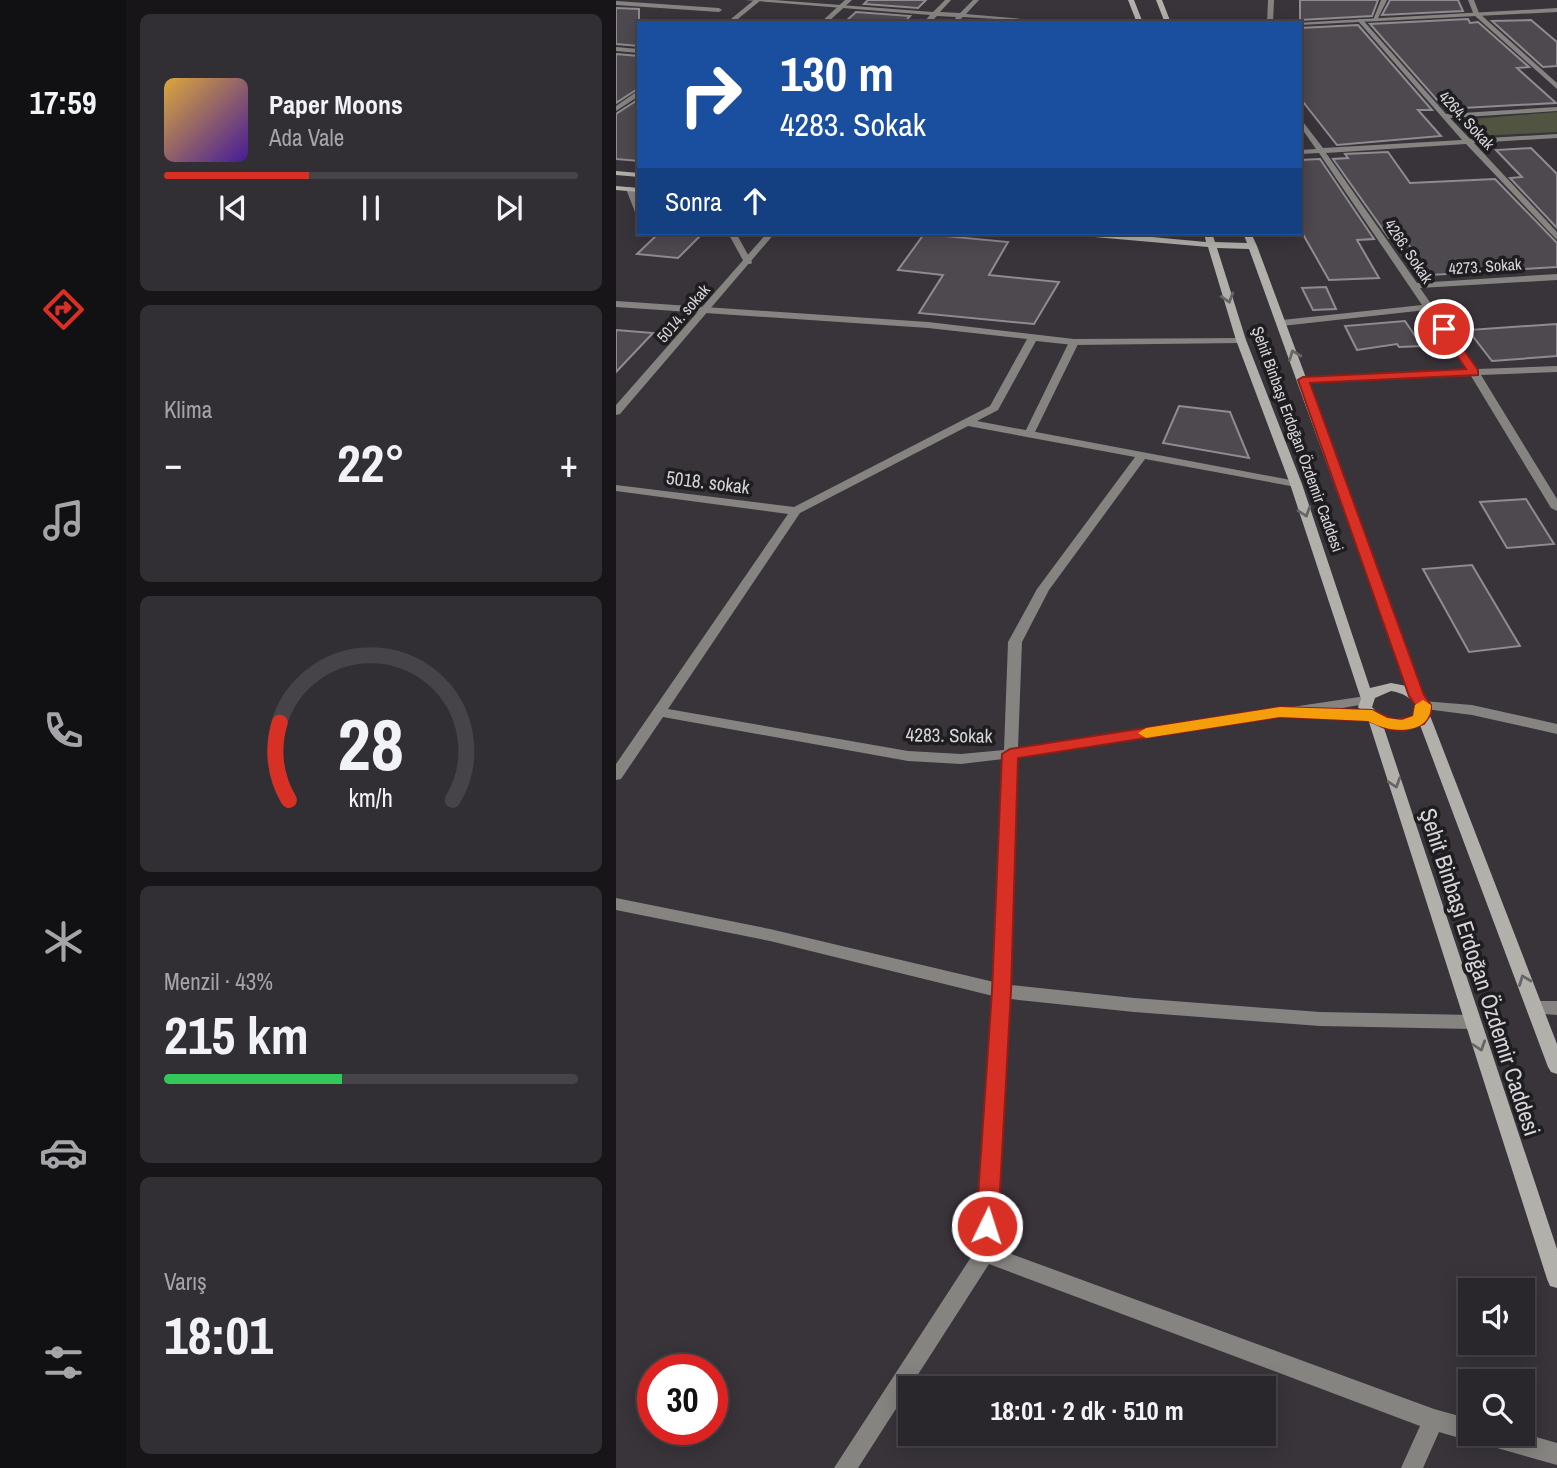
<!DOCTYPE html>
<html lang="tr">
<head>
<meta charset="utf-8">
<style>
  :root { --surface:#2a272c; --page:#322f34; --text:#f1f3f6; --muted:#a5a5a9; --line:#464448; --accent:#d93025 }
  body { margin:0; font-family:"Archivo Narrow",sans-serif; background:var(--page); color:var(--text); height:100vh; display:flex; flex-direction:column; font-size:26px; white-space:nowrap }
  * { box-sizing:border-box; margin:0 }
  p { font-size:23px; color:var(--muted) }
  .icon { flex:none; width:38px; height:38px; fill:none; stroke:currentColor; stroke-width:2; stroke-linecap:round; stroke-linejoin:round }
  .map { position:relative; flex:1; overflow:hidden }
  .panel { display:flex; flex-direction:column; gap:14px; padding:14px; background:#171518; width:490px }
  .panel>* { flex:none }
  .guide { position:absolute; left:21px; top:21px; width:665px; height:214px; border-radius:0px; box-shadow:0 4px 18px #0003,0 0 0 2px var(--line); background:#1a4fa0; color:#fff; overflow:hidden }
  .buttons { position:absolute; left:842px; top:1278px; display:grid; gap:14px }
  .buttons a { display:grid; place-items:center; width:77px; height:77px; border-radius:0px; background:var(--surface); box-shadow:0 4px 18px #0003,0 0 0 2px var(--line); font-size:35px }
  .speed { position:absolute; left:21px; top:1354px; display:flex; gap:14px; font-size:35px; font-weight:700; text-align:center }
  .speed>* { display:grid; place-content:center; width:91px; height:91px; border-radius:50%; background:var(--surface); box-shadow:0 4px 18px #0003,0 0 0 2px var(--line); line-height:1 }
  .speed .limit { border:10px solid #d22; background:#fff; color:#111 }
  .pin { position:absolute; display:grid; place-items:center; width:60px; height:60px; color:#fff; margin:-30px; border:4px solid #fff; border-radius:50%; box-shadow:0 2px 7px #0007 }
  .me { position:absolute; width:77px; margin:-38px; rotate:4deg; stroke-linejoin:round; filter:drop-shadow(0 0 5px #0008) }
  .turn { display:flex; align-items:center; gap:24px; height:147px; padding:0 28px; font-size:32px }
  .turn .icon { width:91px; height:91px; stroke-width:2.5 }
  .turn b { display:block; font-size:49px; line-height:60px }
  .then { display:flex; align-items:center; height:66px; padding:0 28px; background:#0003; gap:14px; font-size:26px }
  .big { font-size:52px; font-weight:800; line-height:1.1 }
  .panel .tile { flex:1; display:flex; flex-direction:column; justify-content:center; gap:10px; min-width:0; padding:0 24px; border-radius:10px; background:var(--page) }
  .panel .dial { align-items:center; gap:0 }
  .dial svg { height:182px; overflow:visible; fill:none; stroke:var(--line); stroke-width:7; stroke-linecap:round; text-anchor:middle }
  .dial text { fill:var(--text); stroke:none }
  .song { display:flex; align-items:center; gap:21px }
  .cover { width:84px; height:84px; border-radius:10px; background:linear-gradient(135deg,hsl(40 70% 55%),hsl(260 70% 35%)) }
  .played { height:7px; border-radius:4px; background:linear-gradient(90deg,var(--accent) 35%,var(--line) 35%) }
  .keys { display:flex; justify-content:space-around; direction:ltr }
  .heat { display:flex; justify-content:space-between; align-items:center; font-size:38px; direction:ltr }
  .charge { height:10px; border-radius:5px; background:linear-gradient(90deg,#34c759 43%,var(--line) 0) }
  .trip { position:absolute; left:282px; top:1376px; width:378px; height:70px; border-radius:0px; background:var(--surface); box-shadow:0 4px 18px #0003,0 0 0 2px var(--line); font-weight:800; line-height:70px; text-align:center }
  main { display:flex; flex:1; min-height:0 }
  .dock { display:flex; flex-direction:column; width:126px; justify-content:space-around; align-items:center; background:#111012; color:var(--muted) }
  .dock .icon { width:49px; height:49px }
  .dock .active { color:var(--accent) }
  .dock b { font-size:32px; color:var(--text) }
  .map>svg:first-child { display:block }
  .green { fill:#505441 }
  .building { fill:#4d494f; stroke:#8f8b91; stroke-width:2 }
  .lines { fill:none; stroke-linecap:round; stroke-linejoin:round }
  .service { fill:#858481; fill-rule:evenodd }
  .minor { fill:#858481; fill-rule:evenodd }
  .tertiary { fill:#858481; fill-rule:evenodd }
  .secondary { fill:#b1b0ab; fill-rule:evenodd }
  .oneway { stroke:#686665 }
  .route { fill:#d93025; stroke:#8d1f18; stroke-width:2 }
  .slow { fill:#f59e0b }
  .labels { text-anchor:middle; stroke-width:7; stroke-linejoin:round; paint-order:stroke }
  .far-street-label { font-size:16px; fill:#d8d5d9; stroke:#1e1d1f }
  .street-label { font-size:19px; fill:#d8d5d9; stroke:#1e1d1f }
  .near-street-label { font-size:23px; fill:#d8d5d9; stroke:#1e1d1f }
</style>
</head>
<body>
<main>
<nav class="dock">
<b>17:59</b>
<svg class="icon active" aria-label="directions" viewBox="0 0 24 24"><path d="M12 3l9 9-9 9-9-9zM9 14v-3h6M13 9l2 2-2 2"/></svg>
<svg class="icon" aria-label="music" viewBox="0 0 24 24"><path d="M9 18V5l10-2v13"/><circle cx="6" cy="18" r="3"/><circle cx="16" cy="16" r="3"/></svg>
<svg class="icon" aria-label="phone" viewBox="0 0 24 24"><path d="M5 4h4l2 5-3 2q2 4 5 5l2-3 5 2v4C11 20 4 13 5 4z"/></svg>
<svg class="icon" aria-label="climate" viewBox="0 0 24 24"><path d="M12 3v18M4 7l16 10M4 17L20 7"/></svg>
<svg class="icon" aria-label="car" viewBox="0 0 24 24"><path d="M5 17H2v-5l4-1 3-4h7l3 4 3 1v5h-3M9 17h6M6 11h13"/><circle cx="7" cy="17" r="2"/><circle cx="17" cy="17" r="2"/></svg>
<svg class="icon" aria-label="filters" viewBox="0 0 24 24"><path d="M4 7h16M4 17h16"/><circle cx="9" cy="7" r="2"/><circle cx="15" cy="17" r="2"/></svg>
</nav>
<section class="panel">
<div class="tile">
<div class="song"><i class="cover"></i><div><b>Paper Moons</b><p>Ada Vale</p></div></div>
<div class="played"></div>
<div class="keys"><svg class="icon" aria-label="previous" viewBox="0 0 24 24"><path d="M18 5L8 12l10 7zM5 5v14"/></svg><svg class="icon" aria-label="pause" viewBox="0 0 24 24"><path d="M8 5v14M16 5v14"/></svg><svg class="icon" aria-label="next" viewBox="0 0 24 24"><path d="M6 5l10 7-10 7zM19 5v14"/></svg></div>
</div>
<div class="tile"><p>Klima</p>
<div class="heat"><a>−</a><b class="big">22°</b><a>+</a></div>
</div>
<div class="tile dial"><svg viewBox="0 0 100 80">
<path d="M14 69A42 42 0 1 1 86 69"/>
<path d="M14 69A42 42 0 0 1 10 35" stroke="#d93025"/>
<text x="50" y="56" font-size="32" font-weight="700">28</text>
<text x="50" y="72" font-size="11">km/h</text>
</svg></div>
<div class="tile"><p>Menzil · 43%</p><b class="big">215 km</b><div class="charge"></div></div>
<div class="tile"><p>Varış</p><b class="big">18:01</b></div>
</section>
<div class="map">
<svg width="941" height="1468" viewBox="0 0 941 1468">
  <rect width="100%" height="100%" fill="#38343a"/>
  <path class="green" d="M 941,112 L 941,132 L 862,136 L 845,120 Z"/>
  <path class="building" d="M 252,0 L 310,0 L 302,8 L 248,4 Z
    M 684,0 L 762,0 L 756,16 L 684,20 Z
    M 774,0 L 842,0 L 847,11 L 766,15 Z
    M 0,8 L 23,9 L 23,46 L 0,44 Z
    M 240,12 L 294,16 L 288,23 L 228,23 Z
    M 852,19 L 854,23 L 862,22 L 913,67 L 901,68 L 940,103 L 829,109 L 754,24 Z
    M 915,20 L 941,42 L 941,66 L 927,67 L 876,21 Z
    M 742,25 L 816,110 L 802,110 L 825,136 L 721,145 L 684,98 L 684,28 Z
    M 0,54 L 23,56 L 23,88 L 0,103 Z
    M 23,99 L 23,161 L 0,159 L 0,114 Z
    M 915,148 L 941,174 L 941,228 L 894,178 L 906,177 L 880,150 Z
    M 772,152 L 794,183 L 879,179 L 941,243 L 941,267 L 815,275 L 787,237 L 773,238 L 717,159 L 732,158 L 729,154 Z
    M 704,159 L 758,239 L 741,240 L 763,278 L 713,280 L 684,229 L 684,160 Z
    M 43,233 L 87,233 L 62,258 L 21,254 Z
    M 308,234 L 392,242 L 373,275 L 443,282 L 418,324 L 303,313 L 327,275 L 282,270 Z
    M 710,287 L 720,309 L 697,310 L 686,288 Z
    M 789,321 L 806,346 L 783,347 L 781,344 L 741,350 L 729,326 Z
    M 941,324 L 941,356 L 876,361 L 852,330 Z
    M 0,330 L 37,333 L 0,372 Z
    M 563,406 L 614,412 L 633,458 L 547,443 Z
    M 910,499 L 938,544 L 891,548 L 864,502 Z
    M 856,565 L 904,646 L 853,652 L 807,569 Z"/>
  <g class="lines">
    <path class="service" d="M 0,1 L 103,8 L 106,10 L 103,12 L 0,5 Z
      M 14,187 C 23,191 23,205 23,214 L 19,212 L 10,189 Z
      M 112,233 L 120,233 L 136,262 L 135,264 L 129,264 Z
      M 458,339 L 463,342 L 418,434 L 413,437 L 409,436 L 408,434 L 453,342 Z"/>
    <path class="minor" d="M 138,0 L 145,0 L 117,23 L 110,23 Z
      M 229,0 L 236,0 L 211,23 L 204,23 Z
      M 652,0 L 658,0 L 657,23 L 651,23 Z
      M 765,0 L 771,0 L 761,20 L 757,20 Z
      M 852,0 L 858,0 L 863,13 L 941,83 L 941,89 L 858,15 Z
      M 742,19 L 746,19 L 830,114 L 941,107 L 941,111 L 834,118 L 854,139 L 941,134 L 941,138 L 858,143 L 941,232 L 941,240 L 850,144 L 710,153 L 801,283 L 941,274 L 941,280 L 804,288 L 861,369 L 941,366 L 941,372 L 865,375 L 941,499 L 941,511 L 935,508 L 855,376 L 687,383 L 682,380 L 687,377 L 851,370 L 810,310 L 666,326 L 661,323 L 666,320 L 806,305 L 703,153 L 684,154 L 684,150 L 700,149 L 684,126 L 684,118 L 707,148 L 846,140 L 742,21 Z
      M 0,47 L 23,49 L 23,53 L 0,51 Z
      M 23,90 L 23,96 L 0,111 L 0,106 Z
      M 0,301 L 312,322 L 458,339 L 628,338 L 628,342 L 625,343 L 458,345 L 420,341 L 382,410 L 361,421 L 680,481 L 686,484 L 680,487 L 529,459 L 433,590 L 406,642 L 402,748 L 750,696 L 755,697 L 757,700 L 755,703 L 715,710 L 756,711 L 763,716 L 756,721 L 704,719 L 699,717 L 698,712 L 402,758 L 395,985 L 518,998 L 704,1012 L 856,1015 L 862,1017 L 865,1022 L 862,1027 L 856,1029 L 704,1026 L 518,1012 L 394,999 L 379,1248 L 818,1409 L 854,1419 L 854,1433 L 906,1433 L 941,1443 L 941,1465 L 867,1444 L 859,1439 L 854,1441 L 823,1432 L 807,1468 L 785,1468 L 804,1426 L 373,1264 L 242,1468 L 218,1468 L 359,1251 L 377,996 L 154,941 L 0,910 L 0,898 L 154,929 L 378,982 L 387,759 L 345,764 L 292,761 L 47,717 L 5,779 L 0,780 L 0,764 L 172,514 L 0,491 L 0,485 L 178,507 L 374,406 L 411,339 L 312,328 L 0,307 ZM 352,426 L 519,457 L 421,589 L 392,642 L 388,750 L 345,754 L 292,751 L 52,709 L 184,513 Z
      M 807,701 L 856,705 L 941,724 L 941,734 L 856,715 L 802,708 L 800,705 Z
      M 919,1001 L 941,1001 L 941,1015 L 913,1013 L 911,1008 L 913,1003 Z"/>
    <path class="tertiary" d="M 129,0 L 158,0 L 317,12 L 329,0 L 335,0 L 324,12 L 344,13 L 357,0 L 363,0 L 350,14 L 452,23 L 347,17 L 342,21 L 339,19 L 340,17 L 321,16 L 314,23 L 307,23 L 314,15 Z
      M 941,8 L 941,12 L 684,25 L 684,23 L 678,23 Z
      M 151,233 L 159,233 L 4,414 L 0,415 L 0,405 Z"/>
    <path class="secondary" d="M 512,0 L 518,0 L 527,23 L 521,23 Z
      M 540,0 L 546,0 L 555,23 L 549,23 Z
      M 0,171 L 23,173 L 23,177 L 0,175 Z
      M 0,186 L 23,188 L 23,192 L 0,190 Z
      M 463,233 L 493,233 L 590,242 L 588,233 L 596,233 L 599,242 L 631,243 L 627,233 L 635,233 L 641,246 L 808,695 L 815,708 L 813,713 L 941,1044 L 941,1074 L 935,1072 L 932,1067 L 804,725 L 788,729 L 768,728 L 941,1249 L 941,1288 L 934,1286 L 931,1279 L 752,719 L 742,707 L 745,699 L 674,484 L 620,340 L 592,247 L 467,236 ZM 601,248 L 633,249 L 791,686 L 775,683 L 754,688 L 686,484 L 630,340 ZM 775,691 C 786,693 796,697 801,708 L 797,717 C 781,724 767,720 756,707 L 759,698 Z"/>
  </g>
  <defs><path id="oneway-chevron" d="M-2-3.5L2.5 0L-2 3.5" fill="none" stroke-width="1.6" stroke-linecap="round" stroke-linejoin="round" transform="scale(1.75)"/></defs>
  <g class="oneway">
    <use href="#oneway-chevron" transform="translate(612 298) rotate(73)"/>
    <use href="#oneway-chevron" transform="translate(678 355) rotate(-111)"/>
    <use href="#oneway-chevron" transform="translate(689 512) rotate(72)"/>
    <use href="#oneway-chevron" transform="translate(779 783) rotate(72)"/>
    <use href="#oneway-chevron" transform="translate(908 980) rotate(-111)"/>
    <use href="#oneway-chevron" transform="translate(864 1046) rotate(72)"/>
  </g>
  <path class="route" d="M 828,326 L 832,327 L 862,370 L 862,375 L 694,383 L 808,695 L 815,705 L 815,714 L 808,724 L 787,731 L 771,729 L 753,721 L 664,717 L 402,758 L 395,991 L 382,1226 L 379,1234 L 371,1236 L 363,1234 L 360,1226 L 376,991 L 386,754 L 394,749 L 664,707 L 756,710 L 779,720 L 797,716 L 799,705 L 793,696 L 682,380 L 687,377 L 850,369 L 823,329 Z"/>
  <path class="slow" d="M 807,700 L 815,705 C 815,737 772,733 752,721 L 664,717 L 530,738 L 522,733 L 530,728 L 664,707 L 756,710 L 771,718 L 786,720 L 797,716 L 799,705 Z"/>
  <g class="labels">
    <g class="far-street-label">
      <text transform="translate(851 120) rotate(47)" y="6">4264. Sokak</text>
      <text transform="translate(793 251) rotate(56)" y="6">4266. Sokak</text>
      <text transform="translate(869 266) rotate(-4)" y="6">4273. Sokak</text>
      <text transform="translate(67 313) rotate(-49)" y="6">5014. sokak</text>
      <text transform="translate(682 439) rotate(70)" y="6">Şehit Binbaşı Erdoğan Özdemir Caddesi</text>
    </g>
    <g class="street-label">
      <text transform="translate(92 482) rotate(7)" y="7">5018. sokak</text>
      <text transform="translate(333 735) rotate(1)" y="7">4283. Sokak</text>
    </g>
    <g class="near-street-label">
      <text transform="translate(864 972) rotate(72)" y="8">Şehit Binbaşı Erdoğan Özdemir Caddesi</text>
    </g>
  </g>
</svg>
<div class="buttons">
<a><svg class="icon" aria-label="sound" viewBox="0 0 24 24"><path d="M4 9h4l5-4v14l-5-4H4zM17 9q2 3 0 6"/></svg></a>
<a><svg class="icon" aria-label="search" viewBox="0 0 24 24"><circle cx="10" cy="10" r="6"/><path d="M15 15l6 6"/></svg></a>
</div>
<div class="speed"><div class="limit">30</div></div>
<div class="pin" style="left:828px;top:329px;background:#d93025"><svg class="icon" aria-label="arrive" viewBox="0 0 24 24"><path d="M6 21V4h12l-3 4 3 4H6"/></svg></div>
<svg class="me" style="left:371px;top:1226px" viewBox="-20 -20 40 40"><circle r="17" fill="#d93025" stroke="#fff" stroke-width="3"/><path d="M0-11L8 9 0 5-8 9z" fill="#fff"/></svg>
<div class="trip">18:01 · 2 dk · 510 m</div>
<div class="guide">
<div class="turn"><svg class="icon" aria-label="right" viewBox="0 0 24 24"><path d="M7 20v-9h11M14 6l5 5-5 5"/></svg><div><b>130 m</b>4283. Sokak</div></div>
<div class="then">Sonra<svg class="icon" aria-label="ahead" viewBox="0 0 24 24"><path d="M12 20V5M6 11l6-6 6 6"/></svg></div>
</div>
</div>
</main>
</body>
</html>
